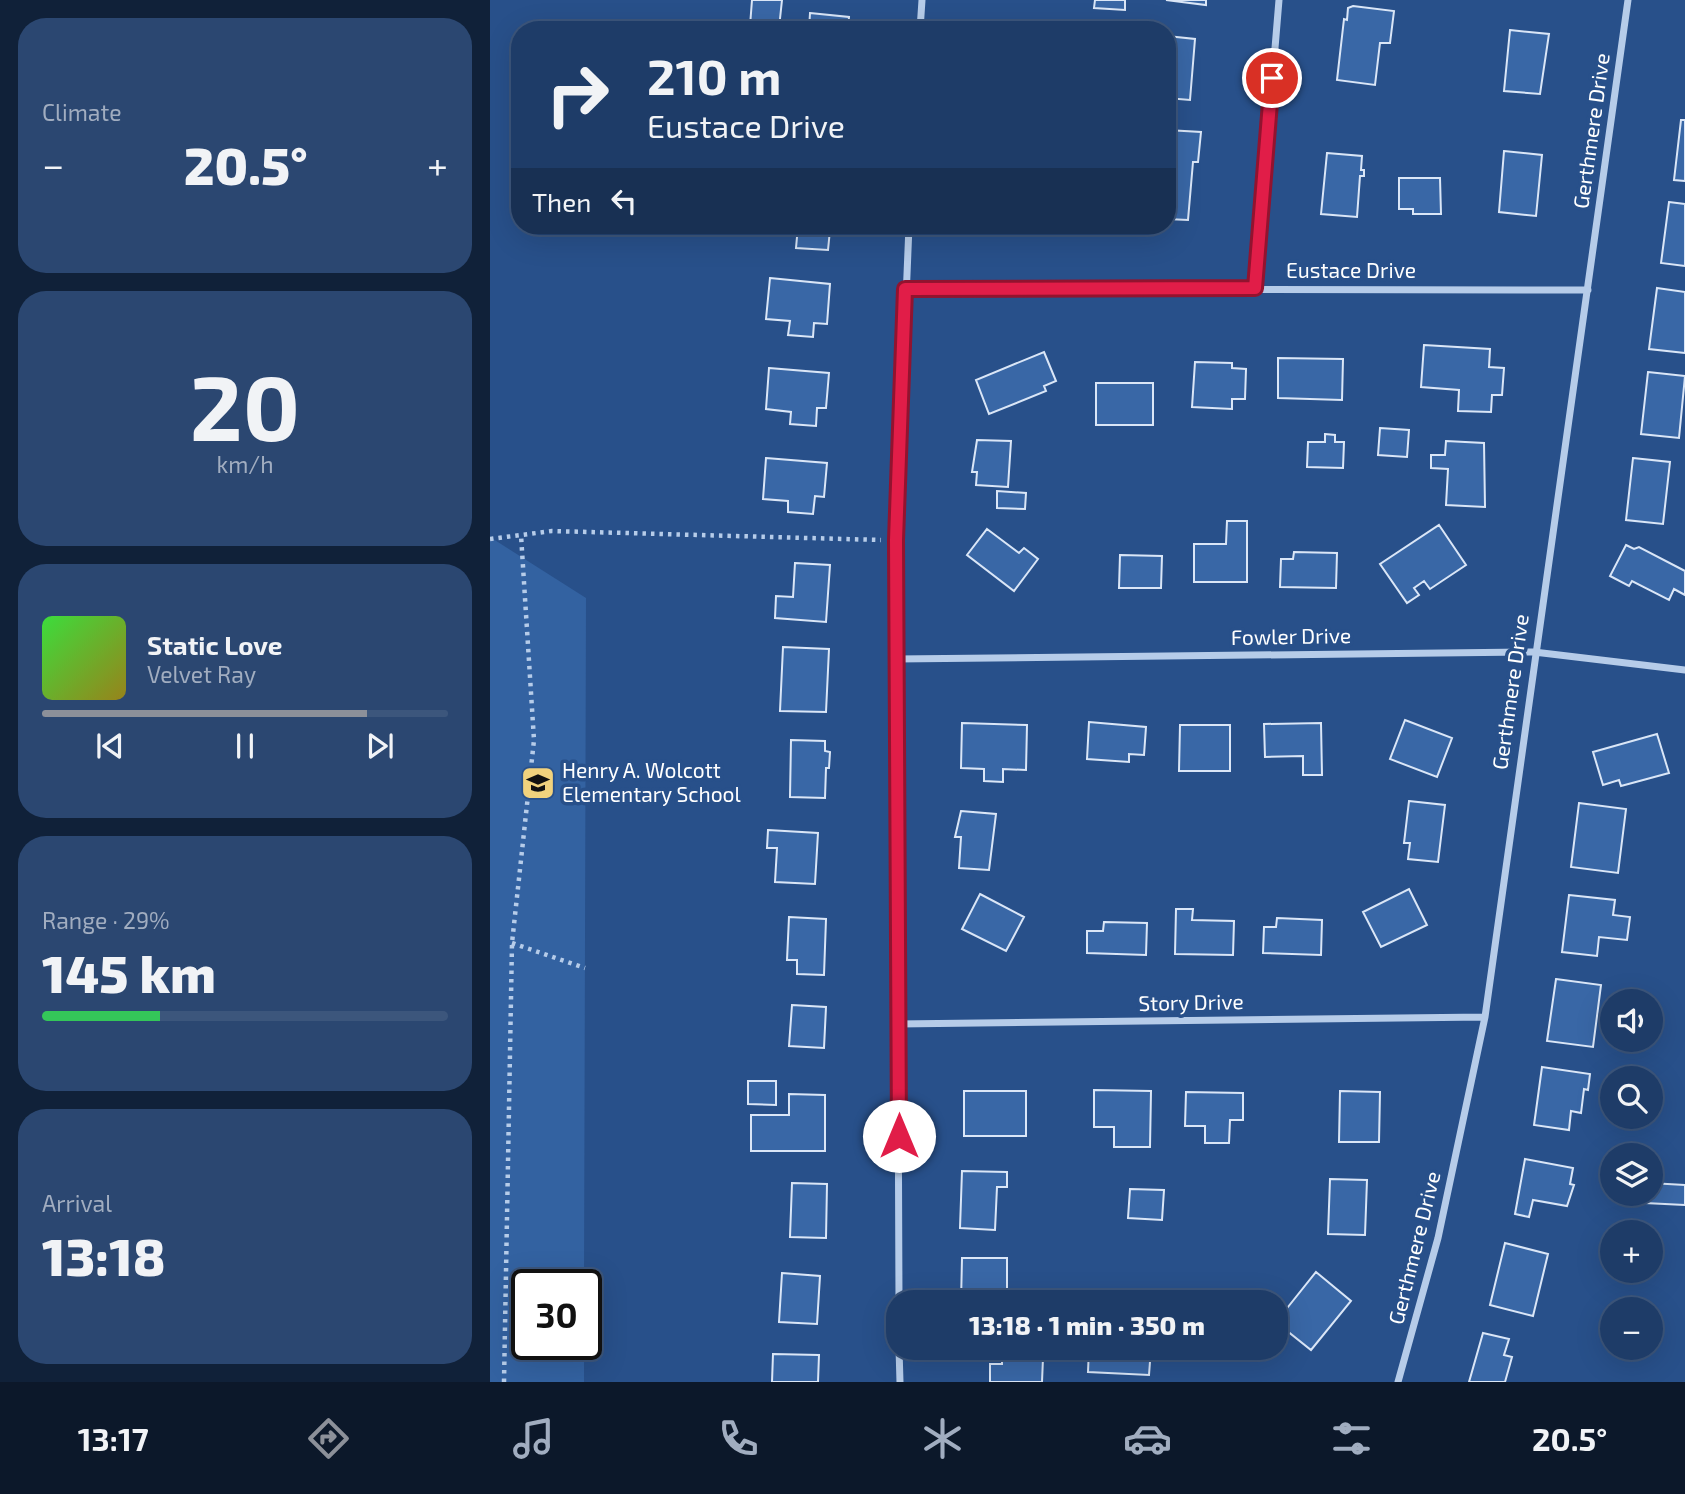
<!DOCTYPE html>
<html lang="en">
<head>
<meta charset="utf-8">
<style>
  :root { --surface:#1e3c68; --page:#2b4771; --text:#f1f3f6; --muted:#a1adc0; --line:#3c567c; --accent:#8c9099 }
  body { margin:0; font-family:"Exo 2",sans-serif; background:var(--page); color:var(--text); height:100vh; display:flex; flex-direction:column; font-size:26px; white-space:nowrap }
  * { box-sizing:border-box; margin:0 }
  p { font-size:23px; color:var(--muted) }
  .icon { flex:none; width:38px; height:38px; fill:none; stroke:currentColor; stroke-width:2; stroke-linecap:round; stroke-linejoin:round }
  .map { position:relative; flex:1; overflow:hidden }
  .sheet { display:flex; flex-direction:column; gap:18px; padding:18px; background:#102139; width:490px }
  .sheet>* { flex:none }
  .top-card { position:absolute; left:21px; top:21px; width:665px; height:214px; border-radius:28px; box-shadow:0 7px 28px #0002,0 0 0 2px var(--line); background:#1e3c68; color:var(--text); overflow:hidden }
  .tools { position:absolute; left:1110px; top:989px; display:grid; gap:14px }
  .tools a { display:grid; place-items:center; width:63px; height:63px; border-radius:50%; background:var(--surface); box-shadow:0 7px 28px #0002,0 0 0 2px var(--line); font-size:35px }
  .speed { position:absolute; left:21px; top:1269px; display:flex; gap:14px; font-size:35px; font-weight:700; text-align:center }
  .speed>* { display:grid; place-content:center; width:91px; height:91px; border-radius:50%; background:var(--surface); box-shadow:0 7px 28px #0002,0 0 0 2px var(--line); line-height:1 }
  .speed .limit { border:4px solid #111; border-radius:10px; background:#fff; color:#111 }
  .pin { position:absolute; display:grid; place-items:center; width:60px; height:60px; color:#fff; margin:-30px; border:4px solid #fff; border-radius:50%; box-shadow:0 2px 7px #0007 }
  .me { position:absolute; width:77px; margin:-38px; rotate:0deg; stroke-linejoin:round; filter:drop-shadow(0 0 5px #0008) }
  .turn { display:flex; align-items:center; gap:24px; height:147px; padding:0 21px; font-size:32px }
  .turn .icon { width:91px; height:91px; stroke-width:2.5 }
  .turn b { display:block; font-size:49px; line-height:60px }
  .then { display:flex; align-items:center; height:66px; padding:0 21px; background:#0003; gap:14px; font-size:26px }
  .big { font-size:52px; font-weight:800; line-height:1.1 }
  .sheet .card { flex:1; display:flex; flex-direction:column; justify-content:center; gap:10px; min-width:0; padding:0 24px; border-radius:28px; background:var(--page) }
  .sheet .dial { align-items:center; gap:0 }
  .dial b { font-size:91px; line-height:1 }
  .song { display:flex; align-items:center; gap:21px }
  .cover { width:84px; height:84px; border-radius:10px; background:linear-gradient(135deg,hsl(120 70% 55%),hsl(50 70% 35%)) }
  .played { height:7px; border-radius:4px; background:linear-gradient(90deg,var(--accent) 80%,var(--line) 80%) }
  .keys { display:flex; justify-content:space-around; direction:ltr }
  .heat { display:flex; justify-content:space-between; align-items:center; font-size:38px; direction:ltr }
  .charge { height:10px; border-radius:5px; background:linear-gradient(90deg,#34c759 29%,var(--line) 0) }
  .trip { position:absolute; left:396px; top:1290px; width:402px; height:70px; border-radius:28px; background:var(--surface); box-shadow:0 7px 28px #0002,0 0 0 2px var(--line); font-weight:800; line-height:70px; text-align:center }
  .tab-bar { display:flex; height:112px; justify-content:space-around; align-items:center; background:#0c182a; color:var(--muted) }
  .tab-bar .icon { width:49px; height:49px }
  .tab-bar .current { color:var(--accent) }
  .tab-bar b { font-size:32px; color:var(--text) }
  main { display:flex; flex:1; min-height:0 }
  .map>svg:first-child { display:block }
  .green { fill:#3362a1 }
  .building { fill:#3967a6; stroke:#dae6f7; stroke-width:2 }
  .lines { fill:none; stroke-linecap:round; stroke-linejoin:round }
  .path { stroke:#b6cce9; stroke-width:4.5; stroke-dasharray:3.5 5; stroke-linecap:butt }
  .street { stroke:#b6cce9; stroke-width:7 }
  .route-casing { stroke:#92132f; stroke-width:18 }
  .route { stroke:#e11d48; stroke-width:12 }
  .labels { text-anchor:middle; stroke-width:7; stroke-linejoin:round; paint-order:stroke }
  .street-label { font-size:21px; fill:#fff; stroke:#28508a }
  .poi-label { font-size:21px; fill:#fff; stroke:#28508a; text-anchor:start }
</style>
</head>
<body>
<main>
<section class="sheet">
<div class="card"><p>Climate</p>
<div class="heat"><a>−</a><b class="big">20.5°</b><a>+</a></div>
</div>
<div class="card dial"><b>20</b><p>km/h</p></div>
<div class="card">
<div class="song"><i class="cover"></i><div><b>Static Love</b><p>Velvet Ray</p></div></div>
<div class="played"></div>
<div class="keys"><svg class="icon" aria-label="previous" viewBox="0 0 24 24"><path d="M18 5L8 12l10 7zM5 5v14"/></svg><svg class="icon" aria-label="pause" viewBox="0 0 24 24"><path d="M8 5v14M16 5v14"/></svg><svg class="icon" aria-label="next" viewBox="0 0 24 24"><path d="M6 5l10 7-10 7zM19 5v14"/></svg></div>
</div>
<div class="card"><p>Range · 29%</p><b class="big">145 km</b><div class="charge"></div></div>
<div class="card"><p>Arrival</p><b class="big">13:18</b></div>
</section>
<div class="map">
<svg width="1195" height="1382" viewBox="0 0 1195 1382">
  <rect width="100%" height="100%" fill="#28508a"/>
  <path class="green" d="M 0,537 L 96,598 L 94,1284 L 37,1284 L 37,1344 L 94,1344 L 94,1382 L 0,1382 Z"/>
  <path class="building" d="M 262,0 L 292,0 L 289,28 L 260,26 Z
    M 605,0 L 635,0 L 635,10 L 604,8 Z
    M 676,0 L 716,0 L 716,5 Z
    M 863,6 L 904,11 L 900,43 L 890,43 L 885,85 L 847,80 L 854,19 L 857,20 L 858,8 Z
    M 320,13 L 359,17 L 358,30 L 319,30 Z
    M 1020,30 L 1059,34 L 1050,94 L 1014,91 Z
    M 677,36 L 705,39 L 700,100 L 677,98 Z
    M 1191,120 L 1195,120 L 1195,181 L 1184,180 Z
    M 677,130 L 711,132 L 708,162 L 703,162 L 698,220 L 677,219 Z
    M 1014,151 L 1052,155 L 1046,216 L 1009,212 Z
    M 837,153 L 872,156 L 871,170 L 874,170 L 874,176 L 870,176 L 867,217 L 831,214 Z
    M 909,178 L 950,178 L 951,214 L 923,214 L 923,209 L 909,209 Z
    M 1179,202 L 1195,204 L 1195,266 L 1171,263 Z
    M 308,226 L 343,226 L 343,230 L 340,230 L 338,250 L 306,248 Z
    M 280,278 L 340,284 L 337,324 L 324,323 L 323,337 L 298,335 L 300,321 L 276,319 Z
    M 1167,288 L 1195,292 L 1195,353 L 1159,349 Z
    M 934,345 L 1000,349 L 999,367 L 1014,368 L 1012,395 L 1002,395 L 1001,412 L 968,411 L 969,390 L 931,387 Z
    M 554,352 L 566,381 L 554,386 L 556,391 L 499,414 L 486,380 Z
    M 788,358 L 853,359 L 852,400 L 788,398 Z
    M 705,362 L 742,363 L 742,368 L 756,369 L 755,399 L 742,399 L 742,409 L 702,407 Z
    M 279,368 L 339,373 L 336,408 L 327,408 L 326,426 L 300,424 L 301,412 L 276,409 Z
    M 1158,372 L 1195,376 L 1189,438 L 1151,434 Z
    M 606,383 L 663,383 L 663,425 L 606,425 Z
    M 890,428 L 919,430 L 917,457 L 888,455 Z
    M 835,434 L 845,435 L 845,442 L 854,442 L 853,468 L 817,467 L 818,442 L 835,442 Z
    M 487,440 L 521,441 L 518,487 L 486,485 L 487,472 L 482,472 Z
    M 956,441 L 994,443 L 995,507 L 956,505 L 958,469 L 941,468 L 941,455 L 955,455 Z
    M 276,458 L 337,463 L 334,497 L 325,496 L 323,514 L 298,512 L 298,501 L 273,499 Z
    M 1143,458 L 1180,462 L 1173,524 L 1136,520 Z
    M 507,491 L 536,493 L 535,509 L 507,508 Z
    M 737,521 L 757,521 L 757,582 L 704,582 L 704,544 L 736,544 Z
    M 949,525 L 976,565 L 940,589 L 934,581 L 924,588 L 929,595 L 917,603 L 890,564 Z
    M 497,529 L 529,553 L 534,548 L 548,559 L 524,591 L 477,555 Z
    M 1136,545 L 1144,549 L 1149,547 L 1195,571 L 1195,595 L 1184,589 L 1179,600 L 1142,581 L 1139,586 L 1120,576 Z
    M 804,552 L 847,553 L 846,588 L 790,587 L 791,559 L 803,559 Z
    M 630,555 L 672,556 L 671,588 L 629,588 Z
    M 305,563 L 340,565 L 336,622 L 285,618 L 286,596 L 303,597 Z
    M 293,647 L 339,649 L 336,712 L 290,711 Z
    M 915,720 L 962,738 L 947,777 L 900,759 Z
    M 599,722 L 656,727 L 654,755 L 639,754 L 639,762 L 597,759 Z
    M 472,723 L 537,725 L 536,770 L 513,769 L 513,782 L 494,781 L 494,769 L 471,768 Z
    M 831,723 L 832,775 L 813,775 L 813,756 L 775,757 L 774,724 Z
    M 690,725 L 740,725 L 740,771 L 689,771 Z
    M 1167,734 L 1179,773 L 1131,786 L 1129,780 L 1113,785 L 1103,752 Z
    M 301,740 L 335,741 L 335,751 L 340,752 L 339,768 L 336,768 L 335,798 L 300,797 Z
    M 919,801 L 955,805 L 948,862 L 918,859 L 920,843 L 914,843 Z
    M 1089,803 L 1136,809 L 1128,873 L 1081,867 Z
    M 471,811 L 506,814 L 499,870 L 469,868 L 471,837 L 465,837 Z
    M 278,830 L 328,833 L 325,884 L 285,882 L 287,848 L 277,848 Z
    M 919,889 L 937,925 L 891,947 L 873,912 Z
    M 490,894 L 534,917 L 516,951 L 472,929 Z
    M 1079,895 L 1125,900 L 1123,915 L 1140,917 L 1137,940 L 1109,937 L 1107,956 L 1072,952 Z
    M 686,909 L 703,909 L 702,920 L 744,921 L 743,955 L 685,954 Z
    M 299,917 L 336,919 L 334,975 L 307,974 L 307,960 L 297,960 Z
    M 787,918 L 832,920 L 831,955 L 773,953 L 774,927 L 786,927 Z
    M 614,922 L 657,923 L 656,955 L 597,953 L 597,931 L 613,931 Z
    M 1066,979 L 1111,985 L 1103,1047 L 1057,1041 Z
    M 302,1005 L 336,1007 L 334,1048 L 299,1046 Z
    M 1052,1067 L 1100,1074 L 1098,1090 L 1094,1089 L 1091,1113 L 1081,1111 L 1079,1130 L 1044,1125 Z
    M 258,1081 L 286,1081 L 286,1105 L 258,1104 Z
    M 604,1090 L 661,1091 L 660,1147 L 624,1147 L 624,1127 L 604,1127 Z
    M 474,1091 L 536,1091 L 536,1136 L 474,1136 Z
    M 850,1091 L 890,1092 L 889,1142 L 849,1142 Z
    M 696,1092 L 753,1093 L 753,1120 L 740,1120 L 739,1143 L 715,1143 L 715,1126 L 695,1126 Z
    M 299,1094 L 335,1095 L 335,1151 L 261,1151 L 261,1115 L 299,1115 Z
    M 1035,1159 L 1083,1168 L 1080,1184 L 1084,1185 L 1077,1206 L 1043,1200 L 1039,1217 L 1025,1214 Z
    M 472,1171 L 517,1172 L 517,1187 L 507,1187 L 505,1230 L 470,1228 Z
    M 840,1179 L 877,1180 L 875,1235 L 838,1234 Z
    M 302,1183 L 337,1184 L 336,1238 L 300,1237 Z
    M 1160,1183 L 1195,1185 L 1195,1205 L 1135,1202 L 1136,1194 L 1160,1194 Z
    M 640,1189 L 674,1190 L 672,1220 L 638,1218 Z
    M 1015,1243 L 1058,1254 L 1043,1316 L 1000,1305 Z
    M 472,1258 L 517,1258 L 517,1302 L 471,1302 Z
    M 826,1272 L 861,1301 L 821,1350 L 786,1322 Z
    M 292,1273 L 330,1276 L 327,1324 L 289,1322 Z
    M 993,1333 L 1019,1339 L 1014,1355 L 1022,1357 L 1015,1382 L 979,1382 Z
    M 599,1348 L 661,1348 L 659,1375 L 598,1372 Z
    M 694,1348 L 756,1348 L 756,1358 L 695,1358 Z
    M 283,1354 L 329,1355 L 328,1382 L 282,1382 Z
    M 512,1357 L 553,1358 L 552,1382 L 500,1382 L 500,1364 L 512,1364 Z"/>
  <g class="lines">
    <path class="path" d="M 0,539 L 62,531 L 391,540
      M 22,943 L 95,968
      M 14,1382 L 22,943 L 44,740 L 31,535"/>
    <path class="street" d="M 430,30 L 432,0
      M 765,288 L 789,0
      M 415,289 L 1098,290
      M 406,659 L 1044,652 L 1195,670
      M 408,1024 L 995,1017
      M 409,1302 L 406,540 L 419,226
      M 409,1348 L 410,1382
      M 908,1382 L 948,1238 L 995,1017 L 1138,0"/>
  </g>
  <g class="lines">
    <g class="route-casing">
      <path id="route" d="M 409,1136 L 406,540 L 415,289 L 765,288 L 782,78"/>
    </g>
    <use href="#route" class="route"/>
  </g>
  <defs>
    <g id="school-square" transform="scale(1.75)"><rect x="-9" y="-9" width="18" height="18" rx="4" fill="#f1d27d" stroke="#28508a"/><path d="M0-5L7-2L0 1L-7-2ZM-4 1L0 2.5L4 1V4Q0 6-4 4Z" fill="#111"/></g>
  </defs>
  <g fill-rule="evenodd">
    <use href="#school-square" x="48" y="783"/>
  </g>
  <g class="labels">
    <g class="street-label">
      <text transform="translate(1102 131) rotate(-82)" y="7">Gerthmere Drive</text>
      <text x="861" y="278">Eustace Drive</text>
      <text transform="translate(801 637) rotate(-1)" y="7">Fowler Drive</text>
      <text transform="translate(1021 692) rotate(-82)" y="7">Gerthmere Drive</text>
      <text transform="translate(701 1003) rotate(-1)" y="7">Story Drive</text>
      <text transform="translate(925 1248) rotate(-76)" y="7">Gerthmere Drive</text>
    </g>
    <g class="poi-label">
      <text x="72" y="778">Henry A. Wolcott<tspan x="72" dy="24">Elementary School</tspan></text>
    </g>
  </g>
</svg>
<div class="tools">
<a><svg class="icon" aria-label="sound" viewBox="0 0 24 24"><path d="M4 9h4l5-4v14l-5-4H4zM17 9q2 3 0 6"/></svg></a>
<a><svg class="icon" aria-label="search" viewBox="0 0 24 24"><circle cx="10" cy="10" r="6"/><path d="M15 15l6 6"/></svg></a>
<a><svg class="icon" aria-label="layers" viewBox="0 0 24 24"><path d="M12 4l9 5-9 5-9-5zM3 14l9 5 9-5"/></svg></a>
<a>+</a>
<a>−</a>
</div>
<div class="speed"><div class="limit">30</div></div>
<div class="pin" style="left:782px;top:78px;background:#d93025"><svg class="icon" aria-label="arrive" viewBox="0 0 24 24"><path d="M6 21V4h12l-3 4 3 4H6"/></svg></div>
<svg class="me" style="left:409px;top:1136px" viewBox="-20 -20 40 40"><circle r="19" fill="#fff"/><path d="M0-13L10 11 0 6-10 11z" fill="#e11d48"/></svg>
<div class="trip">13:18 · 1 min · 350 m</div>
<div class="top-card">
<div class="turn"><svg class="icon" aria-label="right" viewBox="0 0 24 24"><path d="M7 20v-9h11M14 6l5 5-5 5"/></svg><div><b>210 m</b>Eustace Drive</div></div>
<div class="then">Then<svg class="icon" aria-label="left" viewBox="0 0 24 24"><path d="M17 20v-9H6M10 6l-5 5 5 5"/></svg></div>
</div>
</div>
</main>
<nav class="tab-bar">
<b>13:17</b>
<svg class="icon current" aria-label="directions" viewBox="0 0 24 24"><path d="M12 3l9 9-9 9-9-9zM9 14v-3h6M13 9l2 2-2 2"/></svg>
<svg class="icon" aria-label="music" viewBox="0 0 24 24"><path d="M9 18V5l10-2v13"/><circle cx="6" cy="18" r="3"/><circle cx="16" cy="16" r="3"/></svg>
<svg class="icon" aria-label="phone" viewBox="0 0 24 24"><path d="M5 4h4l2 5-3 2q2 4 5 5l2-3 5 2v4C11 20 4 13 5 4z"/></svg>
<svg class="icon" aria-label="climate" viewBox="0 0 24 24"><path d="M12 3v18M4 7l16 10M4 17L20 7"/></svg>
<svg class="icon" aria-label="car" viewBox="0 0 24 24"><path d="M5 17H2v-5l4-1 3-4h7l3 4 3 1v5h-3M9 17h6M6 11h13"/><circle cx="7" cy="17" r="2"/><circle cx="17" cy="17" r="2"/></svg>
<svg class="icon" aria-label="filters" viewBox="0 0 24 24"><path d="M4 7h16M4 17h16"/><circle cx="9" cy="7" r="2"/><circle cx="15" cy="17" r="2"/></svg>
<b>20.5°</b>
</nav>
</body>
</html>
